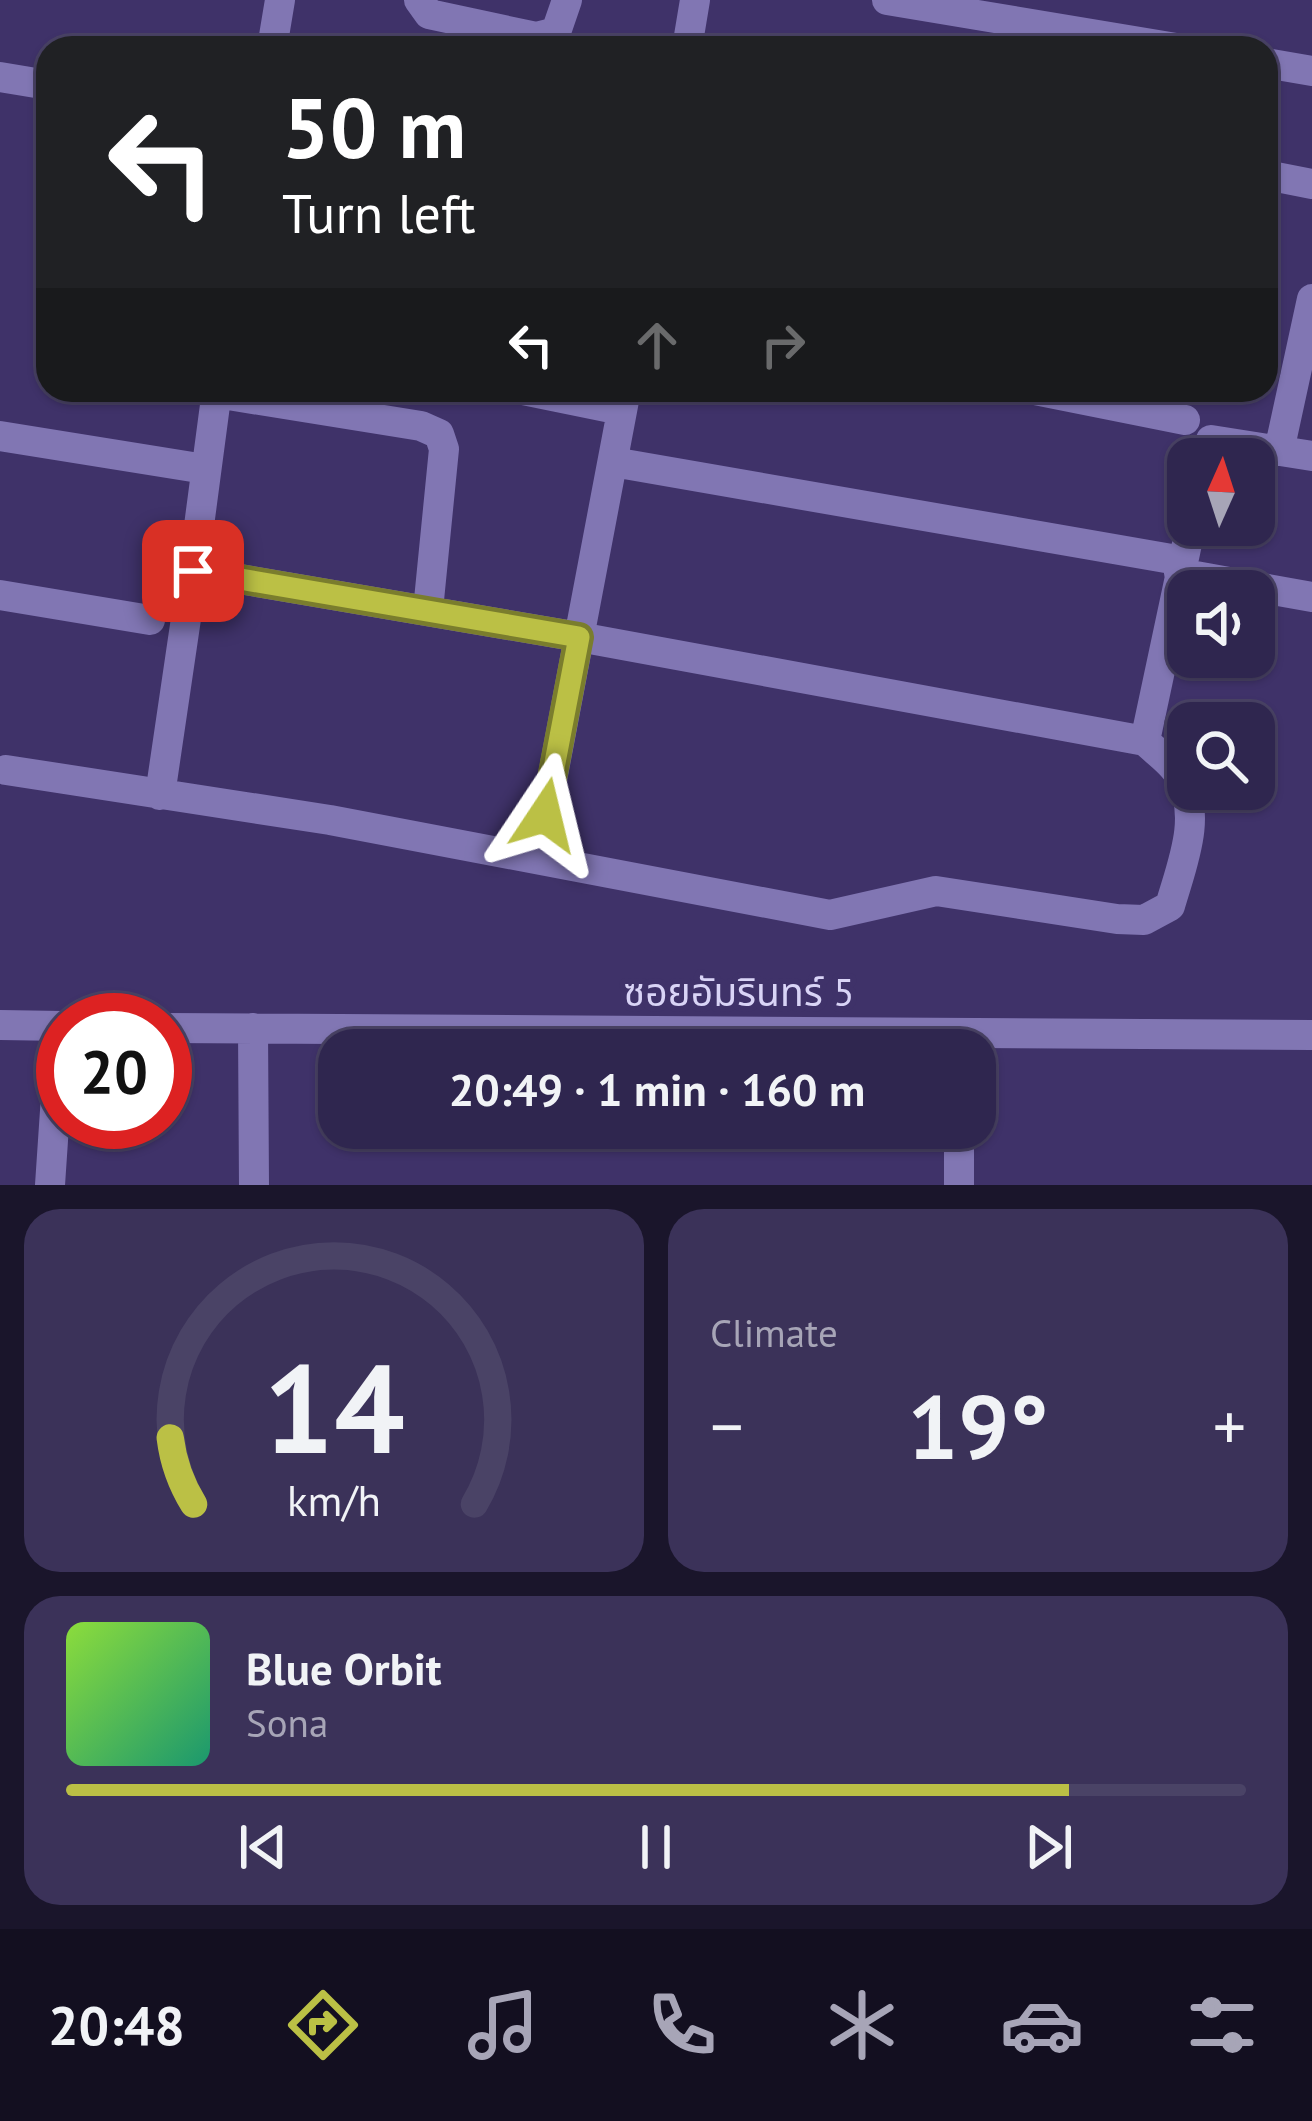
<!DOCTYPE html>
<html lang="en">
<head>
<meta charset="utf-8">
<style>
  :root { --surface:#2f264f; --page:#3b3259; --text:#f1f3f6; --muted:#a7a5b7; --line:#4a4366; --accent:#bbc045 }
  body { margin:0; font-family:"PT Sans","Noto Sans Thai",sans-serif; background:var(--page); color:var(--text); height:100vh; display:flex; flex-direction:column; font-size:45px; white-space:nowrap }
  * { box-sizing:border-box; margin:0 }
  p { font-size:39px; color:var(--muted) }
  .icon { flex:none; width:66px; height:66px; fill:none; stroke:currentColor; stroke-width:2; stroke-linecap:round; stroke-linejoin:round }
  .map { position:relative; height:1185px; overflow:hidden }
  .drawer { display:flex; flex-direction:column; gap:24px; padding:24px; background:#1a152b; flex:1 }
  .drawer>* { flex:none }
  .top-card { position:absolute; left:36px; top:36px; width:1242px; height:366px; border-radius:36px; box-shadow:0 3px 9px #0004,0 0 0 3px var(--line); background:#202124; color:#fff; overflow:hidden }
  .needle { width:78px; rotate:3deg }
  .buttons { position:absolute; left:1167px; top:438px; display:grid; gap:24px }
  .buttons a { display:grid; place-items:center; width:108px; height:108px; border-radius:24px; background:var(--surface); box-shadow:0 3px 9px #0004,0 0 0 3px var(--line); font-size:60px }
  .speed { position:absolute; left:36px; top:993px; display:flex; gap:24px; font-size:60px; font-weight:700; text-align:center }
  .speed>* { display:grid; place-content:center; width:156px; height:156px; border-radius:50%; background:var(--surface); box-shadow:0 3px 9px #0004,0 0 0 3px var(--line); line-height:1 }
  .speed .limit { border:18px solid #d22; background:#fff; color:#111 }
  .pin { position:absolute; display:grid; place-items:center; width:102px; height:102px; color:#fff; margin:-51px; border-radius:24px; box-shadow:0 6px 18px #0006 }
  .me { position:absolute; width:132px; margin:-66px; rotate:10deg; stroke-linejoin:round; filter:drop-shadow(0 0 9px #0008) }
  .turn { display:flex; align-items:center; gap:42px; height:252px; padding:0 48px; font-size:54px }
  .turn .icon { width:156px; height:156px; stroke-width:2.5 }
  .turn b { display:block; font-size:84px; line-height:102px }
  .lanes { display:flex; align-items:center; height:114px; padding:0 48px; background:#0003; justify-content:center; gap:60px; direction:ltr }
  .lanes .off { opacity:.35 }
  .big { font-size:90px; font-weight:800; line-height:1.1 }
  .drawer .widget { flex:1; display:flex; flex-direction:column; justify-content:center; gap:18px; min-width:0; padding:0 42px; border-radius:36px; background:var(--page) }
  .drawer .dial { align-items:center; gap:0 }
  .dial svg { height:312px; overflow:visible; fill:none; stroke:var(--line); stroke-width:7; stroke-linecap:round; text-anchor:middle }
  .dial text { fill:var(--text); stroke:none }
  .song { display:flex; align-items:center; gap:36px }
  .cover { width:144px; height:144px; border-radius:18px; background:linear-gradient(135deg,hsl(90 70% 55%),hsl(160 70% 35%)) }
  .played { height:12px; border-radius:6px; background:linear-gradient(90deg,var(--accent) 85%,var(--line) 85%) }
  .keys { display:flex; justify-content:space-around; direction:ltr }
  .heat { display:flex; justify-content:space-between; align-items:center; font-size:66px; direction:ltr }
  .drawer .tiles { flex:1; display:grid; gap:24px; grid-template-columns:1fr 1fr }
  .widget:last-child { grid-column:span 2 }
  .trip { position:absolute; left:318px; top:1029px; width:678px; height:120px; border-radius:36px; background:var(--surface); box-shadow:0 3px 9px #0004,0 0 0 3px var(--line); font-weight:800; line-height:120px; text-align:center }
  .menu { display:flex; height:192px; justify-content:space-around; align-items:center; background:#130f20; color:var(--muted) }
  .menu .icon { width:84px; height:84px }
  .menu .selected { color:var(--accent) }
  .menu b { font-size:54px; color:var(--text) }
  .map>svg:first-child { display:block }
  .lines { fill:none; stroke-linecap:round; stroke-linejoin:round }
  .minor { stroke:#8176b3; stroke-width:30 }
  .route-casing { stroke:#7a7d2d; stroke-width:30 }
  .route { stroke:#bbc045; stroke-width:21 }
  .labels { text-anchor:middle; stroke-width:12; stroke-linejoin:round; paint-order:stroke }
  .street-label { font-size:39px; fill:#d9d4f6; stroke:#3f3269 }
</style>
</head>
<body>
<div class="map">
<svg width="1312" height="1185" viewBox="0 0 1312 1185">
  <rect width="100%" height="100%" fill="#3f3269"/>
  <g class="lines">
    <path class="minor" d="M 419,0 L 429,14 L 536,37 L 556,32 L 567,0
      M 887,0 L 1176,48
      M 272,48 L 280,0
      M 687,48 L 695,0
      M 1266,63 L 1312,71
      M 0,77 L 48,85
      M 1266,175 L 1312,184
      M 523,390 L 621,410
      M 1035,390 L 1185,420
      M 216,393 L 421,426 L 439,434 L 444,449 L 428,610
      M 0,436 L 205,469
      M 1211,440 L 1312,456
      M 1279,451 L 1312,299
      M 613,462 L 1183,561
      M 1179,573 L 1312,597
      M 0,595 L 150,620
      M 1145,741 L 1191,525
      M 6,770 L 330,820 L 830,915 L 936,891 L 1117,919 L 1144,920 L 1170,906 C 1182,864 1203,816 1179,775 C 1172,762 1155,751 1145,741 L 579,637 L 193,571 L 217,390
      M 160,795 L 193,571
      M 537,859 L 626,390
      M 0,1025 L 63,1026
      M 165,1028 L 1312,1035
      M 253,1028 L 254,1185
      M 50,1185 L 57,1081 L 63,1075
      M 959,1185 L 959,1128"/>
  </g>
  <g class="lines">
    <g class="route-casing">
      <path id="route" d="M 193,571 L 579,637 L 545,815"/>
    </g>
    <use href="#route" class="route"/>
  </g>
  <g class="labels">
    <g class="street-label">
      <text x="739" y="1006">ซอยอัมรินทร์ 5</text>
    </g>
  </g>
</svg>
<div class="buttons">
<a><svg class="needle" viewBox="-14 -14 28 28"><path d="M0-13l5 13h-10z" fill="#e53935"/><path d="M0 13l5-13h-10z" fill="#a7a5b7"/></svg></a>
<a><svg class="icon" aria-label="sound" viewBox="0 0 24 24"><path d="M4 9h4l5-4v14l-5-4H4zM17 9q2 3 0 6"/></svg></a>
<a><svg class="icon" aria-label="search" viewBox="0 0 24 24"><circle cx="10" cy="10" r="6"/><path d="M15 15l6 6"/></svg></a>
</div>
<div class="speed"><div class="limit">20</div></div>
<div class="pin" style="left:193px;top:571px;background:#d93025"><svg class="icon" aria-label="arrive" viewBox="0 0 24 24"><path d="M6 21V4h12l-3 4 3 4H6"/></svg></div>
<svg class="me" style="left:545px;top:815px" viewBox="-20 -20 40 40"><path d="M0-17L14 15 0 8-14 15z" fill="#bbc045" stroke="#fff" stroke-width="4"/></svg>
<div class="trip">20:49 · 1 min · 160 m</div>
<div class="top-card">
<div class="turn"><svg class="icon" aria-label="left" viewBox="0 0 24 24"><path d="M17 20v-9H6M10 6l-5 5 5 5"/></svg><div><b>50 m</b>Turn left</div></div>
<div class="lanes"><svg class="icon" aria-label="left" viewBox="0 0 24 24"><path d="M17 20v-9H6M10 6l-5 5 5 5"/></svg><svg class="icon off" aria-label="ahead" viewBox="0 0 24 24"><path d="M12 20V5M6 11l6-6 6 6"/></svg><svg class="icon off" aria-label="right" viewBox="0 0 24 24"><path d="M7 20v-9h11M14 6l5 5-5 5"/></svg></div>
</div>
</div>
<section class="drawer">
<div class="tiles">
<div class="widget dial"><svg viewBox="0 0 100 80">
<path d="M14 69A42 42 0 1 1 86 69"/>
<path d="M14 69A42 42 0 0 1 8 52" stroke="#bbc045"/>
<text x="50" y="56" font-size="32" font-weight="700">14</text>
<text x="50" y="72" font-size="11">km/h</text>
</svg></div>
<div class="widget"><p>Climate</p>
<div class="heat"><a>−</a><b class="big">19°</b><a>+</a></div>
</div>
<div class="widget">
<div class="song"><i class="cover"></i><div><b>Blue Orbit</b><p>Sona</p></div></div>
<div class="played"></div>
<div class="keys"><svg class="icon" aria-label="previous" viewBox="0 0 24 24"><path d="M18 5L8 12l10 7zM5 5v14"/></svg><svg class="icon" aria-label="pause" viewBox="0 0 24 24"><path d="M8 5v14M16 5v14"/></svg><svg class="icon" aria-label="next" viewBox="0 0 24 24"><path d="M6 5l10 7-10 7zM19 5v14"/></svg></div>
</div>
</div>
</section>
<nav class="menu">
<b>20:48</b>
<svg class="icon selected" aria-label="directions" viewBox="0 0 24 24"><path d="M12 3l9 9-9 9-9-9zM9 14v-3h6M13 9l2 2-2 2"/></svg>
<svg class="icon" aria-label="music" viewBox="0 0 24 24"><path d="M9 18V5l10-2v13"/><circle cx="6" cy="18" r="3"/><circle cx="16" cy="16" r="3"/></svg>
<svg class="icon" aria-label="phone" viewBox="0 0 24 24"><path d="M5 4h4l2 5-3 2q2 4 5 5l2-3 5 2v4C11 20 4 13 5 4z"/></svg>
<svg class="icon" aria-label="climate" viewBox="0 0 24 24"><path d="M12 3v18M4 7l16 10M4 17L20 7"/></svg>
<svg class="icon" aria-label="car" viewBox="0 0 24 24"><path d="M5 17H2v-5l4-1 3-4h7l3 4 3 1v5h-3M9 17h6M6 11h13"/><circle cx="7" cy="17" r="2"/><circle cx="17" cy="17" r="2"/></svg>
<svg class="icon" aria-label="filters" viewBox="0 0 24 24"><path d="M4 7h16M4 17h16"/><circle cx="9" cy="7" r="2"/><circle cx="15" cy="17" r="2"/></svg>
</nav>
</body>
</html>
